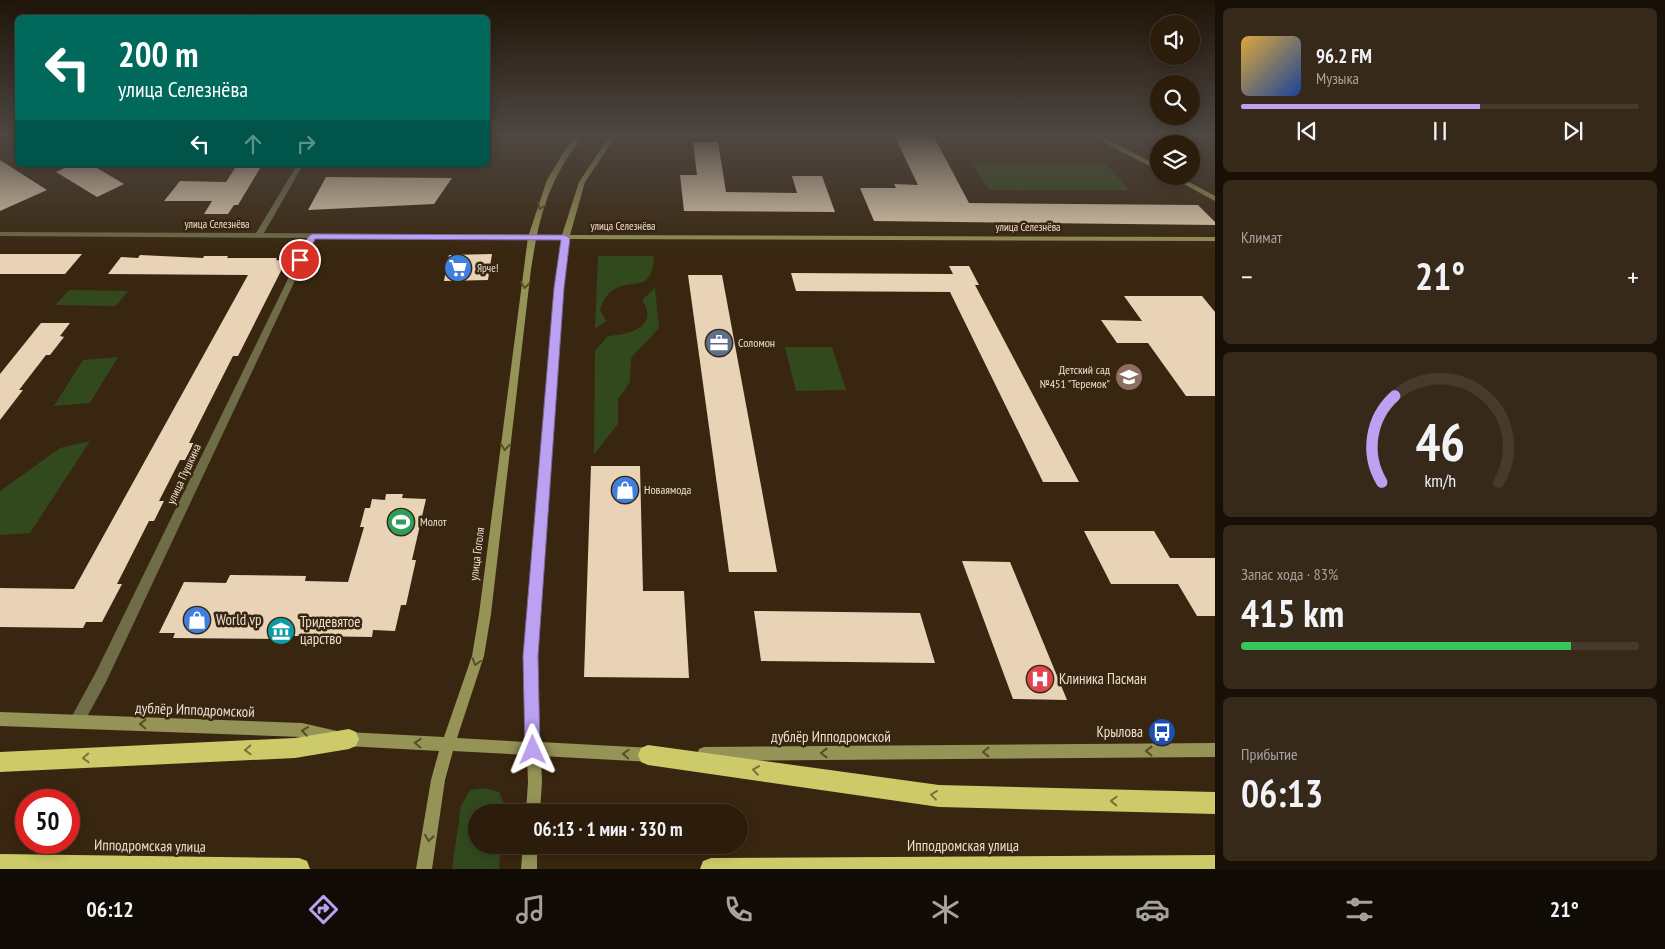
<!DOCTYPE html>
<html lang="ru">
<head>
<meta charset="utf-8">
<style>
  :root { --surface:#2b1c0c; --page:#37291a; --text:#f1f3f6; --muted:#a6a19d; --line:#473a2d; --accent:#bca0f2 }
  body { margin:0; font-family:"PT Sans Narrow",sans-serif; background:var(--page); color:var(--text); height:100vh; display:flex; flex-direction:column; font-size:19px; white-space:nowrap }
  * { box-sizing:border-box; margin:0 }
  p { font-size:16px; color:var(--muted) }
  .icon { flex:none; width:28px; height:28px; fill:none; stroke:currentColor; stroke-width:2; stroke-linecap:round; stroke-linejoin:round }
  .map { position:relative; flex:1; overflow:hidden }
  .panel { display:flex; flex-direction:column; gap:8px; padding:8px; background:#180f07; width:450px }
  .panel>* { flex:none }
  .top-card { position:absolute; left:15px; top:15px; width:475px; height:152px; border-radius:8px; box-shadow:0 2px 12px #0003,0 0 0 1px var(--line); background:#00695c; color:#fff; overflow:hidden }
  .tools { position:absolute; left:1150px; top:15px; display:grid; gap:10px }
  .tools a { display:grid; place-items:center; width:50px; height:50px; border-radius:50%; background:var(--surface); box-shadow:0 2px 12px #0003,0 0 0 1px var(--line); font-size:25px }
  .speed { position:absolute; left:15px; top:789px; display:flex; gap:10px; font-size:25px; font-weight:700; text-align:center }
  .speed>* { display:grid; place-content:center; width:65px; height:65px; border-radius:50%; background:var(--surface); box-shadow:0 2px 12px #0003,0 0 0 1px var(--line); line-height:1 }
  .speed .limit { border:8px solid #d22; background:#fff; color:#111 }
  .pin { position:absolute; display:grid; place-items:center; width:42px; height:42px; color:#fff; margin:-21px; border:2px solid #fff; border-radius:50%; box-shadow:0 1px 5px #0007 }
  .me { position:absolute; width:55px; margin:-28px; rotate:359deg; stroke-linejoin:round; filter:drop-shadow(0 0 4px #0008) }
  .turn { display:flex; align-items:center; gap:18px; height:105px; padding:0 20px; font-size:22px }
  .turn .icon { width:65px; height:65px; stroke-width:2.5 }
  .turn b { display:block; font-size:35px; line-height:42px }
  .lanes { display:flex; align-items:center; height:48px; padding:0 20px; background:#0003; justify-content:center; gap:25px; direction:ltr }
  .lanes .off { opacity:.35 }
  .big { font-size:38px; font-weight:800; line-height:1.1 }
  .panel .card { flex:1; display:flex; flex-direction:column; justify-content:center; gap:8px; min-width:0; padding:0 18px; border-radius:8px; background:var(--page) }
  .panel .dial { align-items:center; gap:0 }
  .dial svg { height:130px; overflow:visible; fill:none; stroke:var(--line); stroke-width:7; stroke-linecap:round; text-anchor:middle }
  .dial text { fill:var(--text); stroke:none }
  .song { display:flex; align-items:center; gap:15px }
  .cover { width:60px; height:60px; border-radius:8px; background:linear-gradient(135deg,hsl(40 70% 55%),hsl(220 70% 35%)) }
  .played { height:5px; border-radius:2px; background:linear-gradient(90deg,var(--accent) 60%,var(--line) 60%) }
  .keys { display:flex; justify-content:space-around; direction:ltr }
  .heat { display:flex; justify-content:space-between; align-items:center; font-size:28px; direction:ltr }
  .charge { height:8px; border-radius:4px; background:linear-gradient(90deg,#34c759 83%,var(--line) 0) }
  .trip { position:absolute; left:468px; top:804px; width:280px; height:50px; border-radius:25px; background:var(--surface); box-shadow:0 2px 12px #0003,0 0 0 1px var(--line); font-weight:800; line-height:50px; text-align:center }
  .tabs { display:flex; height:80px; justify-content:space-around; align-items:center; background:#110b05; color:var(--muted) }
  .tabs .icon { width:35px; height:35px }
  .tabs .on { color:var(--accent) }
  .tabs b { font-size:22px; color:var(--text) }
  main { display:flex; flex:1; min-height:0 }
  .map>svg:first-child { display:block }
  .green { fill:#32491e }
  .building { fill:#e8d3b6 }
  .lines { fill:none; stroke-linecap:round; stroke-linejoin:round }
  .street { fill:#6e6d48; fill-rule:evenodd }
  .secondary { fill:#959356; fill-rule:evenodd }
  .highway { fill:#cdca69; fill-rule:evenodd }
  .oneway { stroke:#594c28 }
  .oneway2 { stroke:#7c7038 }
  .route { fill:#bca0f2; stroke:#7a689d }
  .labels { text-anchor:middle; stroke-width:5; stroke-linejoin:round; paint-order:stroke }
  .far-street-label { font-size:11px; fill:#ebdfd2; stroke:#392610 }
  .far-poi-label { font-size:11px; fill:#ebdfd2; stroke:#392610; text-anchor:start }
  .poi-label { font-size:12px; fill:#ebdfd2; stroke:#392610; text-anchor:start }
  .street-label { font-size:12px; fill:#ebdfd2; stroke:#392610 }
  .near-poi-label { font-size:15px; fill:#ebdfd2; stroke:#392610; text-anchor:start }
  .near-street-label { font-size:15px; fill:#ebdfd2; stroke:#392610 }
</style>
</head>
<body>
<main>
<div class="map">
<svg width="1215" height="869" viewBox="0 0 1215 869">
  <rect width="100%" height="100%" fill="#392610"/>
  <path class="green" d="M 971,162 L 1104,162 L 1129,190 L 990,190 Z
    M 598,256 L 654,256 C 653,262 653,270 650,275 C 642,293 612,272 600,310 L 606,321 L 595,329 Z
    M 655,288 L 659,328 L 631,358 L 630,382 L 618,399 L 618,424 L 594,454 L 595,351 L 608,336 C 629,335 660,327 642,300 Z
    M 69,290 L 128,291 L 116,306 L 55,305 Z
    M 785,347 L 832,347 L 846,390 L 796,391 Z
    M 118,357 L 90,403 L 54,406 L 83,360 Z
    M 90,441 L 30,533 L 0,535 L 0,491 L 60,448 Z
    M 484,788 L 499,792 L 505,806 L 505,812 L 476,812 L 476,845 L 501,845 L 499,869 L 452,869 L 461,806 L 470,790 Z"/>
  <path class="building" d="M 894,135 L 933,135 L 969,203 L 1198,205 L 1215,222 L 1215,225 L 874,221 L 860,188 L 896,188 L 894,184 L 918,185 Z
    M 693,142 L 718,142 L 726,192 L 797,193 L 792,176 L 822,176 L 835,212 L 684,211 L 680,175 L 697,175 Z
    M 0,160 L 47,190 L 0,211 Z
    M 71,165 L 92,165 L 124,184 L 97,197 L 56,172 Z
    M 237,165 L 262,165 L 238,205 L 234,205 L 228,214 L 204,214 L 212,201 L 164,201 L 180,181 L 226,182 Z
    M 326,177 L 452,178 L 434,204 L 308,210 Z
    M 0,254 L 82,254 L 65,274 L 0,274 Z
    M 492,254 L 488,280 L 444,281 L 449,255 Z
    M 140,255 L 203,258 L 204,256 L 228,256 L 227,258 L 277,258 L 276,260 L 286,261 L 238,356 L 233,356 L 189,443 L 194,443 L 185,460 L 180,460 L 159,501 L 164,501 L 154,521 L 149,521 L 117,584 L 122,584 L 102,622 L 86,622 L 83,628 L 0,627 L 0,588 L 74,589 L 248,275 L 108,274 L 121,257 L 138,258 Z
    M 949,266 L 969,266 L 979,285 L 975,285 L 1079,482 L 1043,482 L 950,292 L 796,291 L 791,273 L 953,274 Z
    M 688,275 L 722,275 L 777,572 L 729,572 Z
    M 1124,296 L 1202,296 L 1215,312 L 1215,396 L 1186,396 L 1148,343 L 1117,343 L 1101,320 L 1142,321 Z
    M 41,323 L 70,323 L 60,336 L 64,337 L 50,355 L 46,355 L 19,390 L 23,390 L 0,420 L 0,374 Z
    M 591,466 L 640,466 L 643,591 L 684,591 L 689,678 L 584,677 Z
    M 386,494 L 403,494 L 402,498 L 426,499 L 412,560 L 416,560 L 406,605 L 401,605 L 395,631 L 373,630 L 372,637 L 308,636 L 288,636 L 287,639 L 173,638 L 175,633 L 159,633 L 184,582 L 226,583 L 230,575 L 306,576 L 305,581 L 348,582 L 364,527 L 360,527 L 365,508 L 370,508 L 372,499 L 385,500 Z
    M 1084,531 L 1154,531 L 1170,558 L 1215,558 L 1215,616 L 1197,616 L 1178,584 L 1111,584 Z
    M 962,561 L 1010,562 L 1067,700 L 1013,699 Z
    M 754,611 L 920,613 L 935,663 L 761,661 Z"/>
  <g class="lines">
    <path class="street" d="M 297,165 L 303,165 L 264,233 L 532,235 L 536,237 L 532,239 L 315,238 L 106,682 L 82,726 L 77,728 L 72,726 L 70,721 L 72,716 L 96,672 L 308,238 L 0,236 L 0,232 L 256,233 Z"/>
    <path class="secondary" d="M 578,134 L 584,134 C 559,167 546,193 537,235 L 562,235 L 579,182 L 611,134 L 617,134 L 585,182 L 570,235 L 1215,237 L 1215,241 L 569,239 L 564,275 L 536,656 L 540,742 L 652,748 L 657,750 L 659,755 L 657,760 L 652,762 L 541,756 L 542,782 L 540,812 L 526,812 L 528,782 L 527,755 L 453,751 L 445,780 L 432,869 L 416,869 L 431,780 L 439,751 L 346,746 L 341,744 L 339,739 L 341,734 L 346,732 L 444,737 L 472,656 L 479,614 L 528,237 L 547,180 L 566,148 ZM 536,239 L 561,239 L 556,275 L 524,656 L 527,742 L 457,738 L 484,656 L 491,614 L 531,269 Z
      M 1088,134 L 1096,134 L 1159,166 L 1159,171 Z
      M 1169,176 L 1178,176 L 1215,196 L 1215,201 Z
      M 0,712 L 302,723 L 337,731 L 339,736 L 337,741 L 332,743 L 302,737 L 0,726 Z
      M 1215,743 L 1215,757 L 704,761 L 699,759 L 697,754 L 699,749 L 704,747 Z
      M 523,845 L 537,845 L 537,869 L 521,869 Z"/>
    <path class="highway" d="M 349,729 L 356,732 L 359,739 L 356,746 L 349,749 L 295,758 L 0,772 L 0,752 L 295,738 Z
      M 648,745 L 939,785 L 1215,792 L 1215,814 L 939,807 L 648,765 L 641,762 L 638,755 L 641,748 Z
      M 0,854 L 299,858 L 307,861 L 310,869 L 0,869 Z
      M 1215,855 L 1215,869 L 700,869 L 703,861 L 711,858 Z"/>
  </g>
  <defs><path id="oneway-chevron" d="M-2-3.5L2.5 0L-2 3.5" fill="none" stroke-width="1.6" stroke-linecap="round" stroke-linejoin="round" transform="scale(1.25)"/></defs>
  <g class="oneway">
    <use href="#oneway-chevron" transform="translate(541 206) rotate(111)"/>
    <use href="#oneway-chevron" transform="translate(525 285) rotate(97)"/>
    <use href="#oneway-chevron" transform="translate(505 447) rotate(97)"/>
    <use href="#oneway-chevron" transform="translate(476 662) rotate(108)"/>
    <use href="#oneway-chevron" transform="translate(143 724) rotate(-178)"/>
    <use href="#oneway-chevron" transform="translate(305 731) rotate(-172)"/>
    <use href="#oneway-chevron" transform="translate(418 743) rotate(-177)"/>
    <use href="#oneway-chevron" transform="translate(1149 751) rotate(180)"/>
    <use href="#oneway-chevron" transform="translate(986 752) rotate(180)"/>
    <use href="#oneway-chevron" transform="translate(824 753) rotate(180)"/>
    <use href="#oneway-chevron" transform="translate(626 754) rotate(-177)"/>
    <use href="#oneway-chevron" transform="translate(429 838) rotate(99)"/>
  </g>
  <g class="oneway2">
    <use href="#oneway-chevron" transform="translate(248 750) rotate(177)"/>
    <use href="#oneway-chevron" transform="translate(86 758) rotate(177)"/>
    <use href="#oneway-chevron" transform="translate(756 770) rotate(-172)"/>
    <use href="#oneway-chevron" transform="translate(934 795) rotate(-173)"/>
    <use href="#oneway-chevron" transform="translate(1114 801) rotate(-178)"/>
  </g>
  <linearGradient id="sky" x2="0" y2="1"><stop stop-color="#1f1509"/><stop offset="0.53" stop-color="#4e4742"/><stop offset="1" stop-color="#4e4742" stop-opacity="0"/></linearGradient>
  <rect width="1215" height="255" fill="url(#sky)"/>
  <path class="route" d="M 312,234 L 565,235 L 570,238 L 564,288 L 538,656 L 540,750 L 538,756 L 533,758 L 527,756 L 525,750 L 523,656 L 554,288 L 561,240 L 315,239 L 304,262 L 297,262 L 296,260 L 308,237 Z"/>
  <defs>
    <g id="supermarket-disc" transform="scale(1.4375)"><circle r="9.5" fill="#3f7fe0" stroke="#392610"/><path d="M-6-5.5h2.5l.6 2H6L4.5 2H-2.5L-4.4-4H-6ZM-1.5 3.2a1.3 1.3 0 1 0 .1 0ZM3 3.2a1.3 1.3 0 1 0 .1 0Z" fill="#fff"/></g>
    <g id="office-disc" transform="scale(1.4375)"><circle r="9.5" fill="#5c6f8a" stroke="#392610"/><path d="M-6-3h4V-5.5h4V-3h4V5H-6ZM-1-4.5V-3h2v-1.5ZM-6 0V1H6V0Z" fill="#fff"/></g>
    <g id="school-disc" transform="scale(1.4375)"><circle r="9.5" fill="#8d6e63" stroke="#392610"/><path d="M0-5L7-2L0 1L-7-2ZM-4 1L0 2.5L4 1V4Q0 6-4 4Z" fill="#fff"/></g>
    <g id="shop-disc" transform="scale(1.4375)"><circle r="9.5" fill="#3f7fe0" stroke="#392610"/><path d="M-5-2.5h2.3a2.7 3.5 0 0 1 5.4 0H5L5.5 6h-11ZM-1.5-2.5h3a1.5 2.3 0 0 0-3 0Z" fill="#fff"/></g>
    <g id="stadium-disc" transform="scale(1.4375)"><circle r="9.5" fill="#2e9e5b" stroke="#392610"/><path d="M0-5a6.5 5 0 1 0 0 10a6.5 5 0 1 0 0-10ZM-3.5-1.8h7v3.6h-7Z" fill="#fff"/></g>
    <g id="museum-disc" transform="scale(1.4375)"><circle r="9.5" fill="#0f9aa8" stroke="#392610"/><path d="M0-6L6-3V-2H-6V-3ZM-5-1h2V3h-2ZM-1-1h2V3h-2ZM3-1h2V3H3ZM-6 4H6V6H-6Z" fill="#fff"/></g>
    <g id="hospital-disc" transform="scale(1.4375)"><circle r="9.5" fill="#e0444e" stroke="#392610"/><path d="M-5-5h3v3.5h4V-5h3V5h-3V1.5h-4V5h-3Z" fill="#fff"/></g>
    <g id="bus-disc" transform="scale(1.4375)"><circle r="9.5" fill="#1a4fb4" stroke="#392610"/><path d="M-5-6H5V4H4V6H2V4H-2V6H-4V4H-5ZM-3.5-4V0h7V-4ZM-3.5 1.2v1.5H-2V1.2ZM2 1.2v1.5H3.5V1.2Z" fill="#fff"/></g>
  </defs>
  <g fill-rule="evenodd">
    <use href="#supermarket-disc" x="458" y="268"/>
    <use href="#office-disc" x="719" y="343"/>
    <use href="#school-disc" x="1129" y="377"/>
    <use href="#shop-disc" x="625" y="490"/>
    <use href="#stadium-disc" x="401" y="522"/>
    <use href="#shop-disc" x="197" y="620"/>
    <use href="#museum-disc" x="281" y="631"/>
    <use href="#hospital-disc" x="1040" y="679"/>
    <use href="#bus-disc" x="1162" y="732"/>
  </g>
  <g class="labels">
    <g class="far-street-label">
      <text x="217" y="228">улица Селезнёва</text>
      <text x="623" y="230">улица Селезнёва</text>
      <text x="1028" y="231">улица Селезнёва</text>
    </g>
    <g class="far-poi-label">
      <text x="477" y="272">Ярче!</text>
    </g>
    <g class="poi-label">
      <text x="738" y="347">Соломон</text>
      <text x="1110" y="374" text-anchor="end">Детский сад<tspan x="1110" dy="14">№451 "Теремок"</tspan></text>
      <text x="644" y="494">Новаямода</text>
      <text x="420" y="526">Молот</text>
    </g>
    <g class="street-label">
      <text transform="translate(184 474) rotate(-65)" y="4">улица Пушкина</text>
      <text transform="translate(477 554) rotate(-83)" y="4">улица Гоголя</text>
    </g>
    <g class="near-poi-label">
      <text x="216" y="625">World vp</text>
      <text x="300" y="627">Тридевятое<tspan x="300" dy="17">царство</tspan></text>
      <text x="1059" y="684">Клиника Пасман</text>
      <text x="1143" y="737" text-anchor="end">Крылова</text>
    </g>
    <g class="near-street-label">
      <text transform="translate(195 710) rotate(2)" y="5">дублёр Ипподромской</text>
      <text x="831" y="742">дублёр Ипподромской</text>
      <text transform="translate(150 846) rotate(1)" y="5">Ипподромская улица</text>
      <text x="963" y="851">Ипподромская улица</text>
    </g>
  </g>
</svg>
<div class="tools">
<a><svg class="icon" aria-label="sound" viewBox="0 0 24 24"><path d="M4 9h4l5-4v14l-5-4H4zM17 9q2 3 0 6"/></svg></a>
<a><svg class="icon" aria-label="search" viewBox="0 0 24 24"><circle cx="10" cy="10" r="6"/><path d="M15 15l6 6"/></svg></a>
<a><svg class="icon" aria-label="layers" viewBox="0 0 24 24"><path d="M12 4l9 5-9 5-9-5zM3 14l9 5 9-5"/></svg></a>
</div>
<div class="speed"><div class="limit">50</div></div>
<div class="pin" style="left:300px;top:260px;background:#d93025"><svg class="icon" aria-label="arrive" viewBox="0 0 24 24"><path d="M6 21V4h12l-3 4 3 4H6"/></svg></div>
<svg class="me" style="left:533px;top:750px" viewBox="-20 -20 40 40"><path d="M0-17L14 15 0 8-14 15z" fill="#bca0f2" stroke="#fff" stroke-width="4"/></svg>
<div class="trip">06:13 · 1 мин · 330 m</div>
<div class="top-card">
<div class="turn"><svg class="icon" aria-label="left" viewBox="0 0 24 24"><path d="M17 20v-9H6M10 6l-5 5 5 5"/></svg><div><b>200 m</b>улица Селезнёва</div></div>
<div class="lanes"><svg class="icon" aria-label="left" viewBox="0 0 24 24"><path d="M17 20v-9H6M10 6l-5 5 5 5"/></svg><svg class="icon off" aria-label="ahead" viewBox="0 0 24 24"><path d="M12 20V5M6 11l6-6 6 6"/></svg><svg class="icon off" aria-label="right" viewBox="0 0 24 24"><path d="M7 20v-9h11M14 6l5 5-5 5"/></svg></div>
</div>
</div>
<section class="panel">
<div class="card">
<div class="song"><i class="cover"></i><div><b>96.2 FM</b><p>Музыка</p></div></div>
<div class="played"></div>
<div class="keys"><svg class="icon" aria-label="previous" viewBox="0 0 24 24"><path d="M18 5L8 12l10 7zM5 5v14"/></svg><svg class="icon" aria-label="pause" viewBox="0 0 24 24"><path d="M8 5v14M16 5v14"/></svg><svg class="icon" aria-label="next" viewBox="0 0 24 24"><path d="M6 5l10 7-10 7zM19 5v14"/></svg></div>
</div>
<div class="card"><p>Климат</p>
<div class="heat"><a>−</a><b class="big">21°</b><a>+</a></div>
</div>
<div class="card dial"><svg viewBox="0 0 100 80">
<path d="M14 69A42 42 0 1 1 86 69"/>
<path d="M14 69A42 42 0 0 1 22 16" stroke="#bca0f2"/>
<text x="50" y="56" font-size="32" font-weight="700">46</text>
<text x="50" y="72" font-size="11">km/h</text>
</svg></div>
<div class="card"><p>Запас хода · 83%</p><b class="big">415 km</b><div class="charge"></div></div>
<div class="card"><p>Прибытие</p><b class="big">06:13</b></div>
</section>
</main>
<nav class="tabs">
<b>06:12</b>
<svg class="icon on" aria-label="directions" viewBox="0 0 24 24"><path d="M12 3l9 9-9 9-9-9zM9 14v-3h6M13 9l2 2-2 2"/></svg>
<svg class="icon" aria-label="music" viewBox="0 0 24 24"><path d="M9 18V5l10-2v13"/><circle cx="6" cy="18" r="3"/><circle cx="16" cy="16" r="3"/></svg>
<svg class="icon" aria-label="phone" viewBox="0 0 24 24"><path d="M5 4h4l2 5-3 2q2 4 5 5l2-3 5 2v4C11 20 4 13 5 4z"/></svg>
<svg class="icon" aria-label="climate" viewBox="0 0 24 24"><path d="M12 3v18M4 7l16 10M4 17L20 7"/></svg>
<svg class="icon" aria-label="car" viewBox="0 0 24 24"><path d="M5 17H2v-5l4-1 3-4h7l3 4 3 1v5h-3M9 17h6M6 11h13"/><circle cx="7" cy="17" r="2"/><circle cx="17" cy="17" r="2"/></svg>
<svg class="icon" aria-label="filters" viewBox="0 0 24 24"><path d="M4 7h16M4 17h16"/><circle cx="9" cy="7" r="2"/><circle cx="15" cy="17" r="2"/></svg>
<b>21°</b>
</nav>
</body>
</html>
